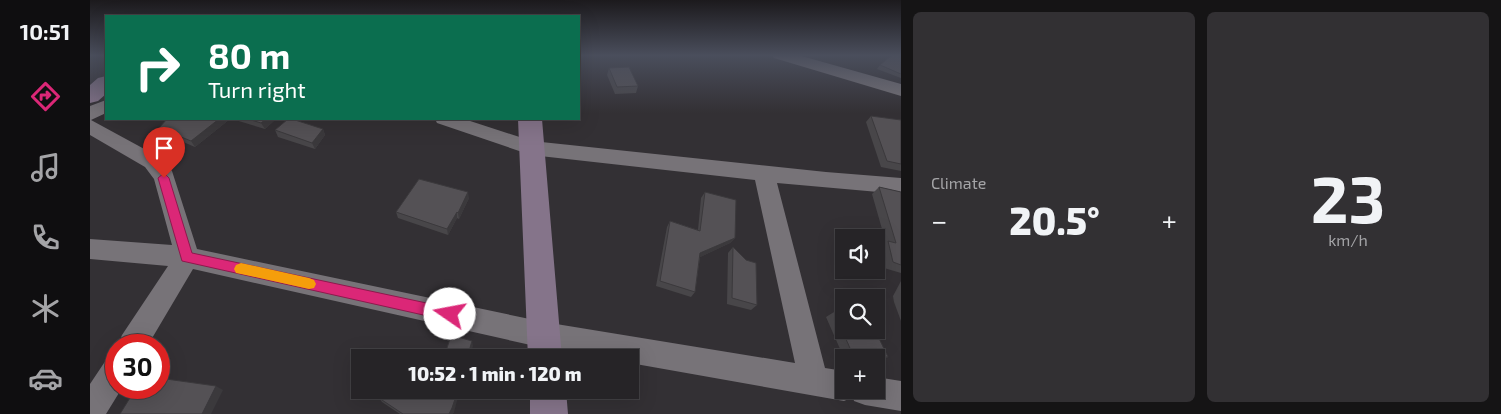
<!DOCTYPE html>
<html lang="en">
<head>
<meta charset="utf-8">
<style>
  :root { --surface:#262427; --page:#323033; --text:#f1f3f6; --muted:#a4a4a7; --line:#424144; --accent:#db2777 }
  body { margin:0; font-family:"Exo 2",sans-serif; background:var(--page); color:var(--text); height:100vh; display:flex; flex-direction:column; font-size:19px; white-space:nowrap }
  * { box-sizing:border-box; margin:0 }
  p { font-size:16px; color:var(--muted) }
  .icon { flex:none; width:28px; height:28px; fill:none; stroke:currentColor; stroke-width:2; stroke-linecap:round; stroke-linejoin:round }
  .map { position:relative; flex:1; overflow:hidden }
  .panel { display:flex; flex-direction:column; gap:12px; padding:12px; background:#151415; width:600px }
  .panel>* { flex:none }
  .top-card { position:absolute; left:15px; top:15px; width:475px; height:105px; border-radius:0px; box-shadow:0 5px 20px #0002,0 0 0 1px var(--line); background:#0b6e4f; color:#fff; overflow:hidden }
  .buttons { position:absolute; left:745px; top:229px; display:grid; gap:10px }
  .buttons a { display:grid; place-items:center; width:50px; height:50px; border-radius:0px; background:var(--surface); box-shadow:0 5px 20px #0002,0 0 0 1px var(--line); font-size:25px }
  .speed { position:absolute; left:15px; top:334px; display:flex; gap:10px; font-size:25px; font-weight:700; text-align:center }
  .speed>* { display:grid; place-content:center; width:65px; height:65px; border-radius:50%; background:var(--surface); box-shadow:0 5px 20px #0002,0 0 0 1px var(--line); line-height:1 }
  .speed .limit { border:8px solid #d22; background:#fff; color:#111 }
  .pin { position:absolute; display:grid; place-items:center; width:42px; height:42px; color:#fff; margin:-51px -21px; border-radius:50% 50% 50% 0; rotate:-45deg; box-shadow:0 0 5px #0007 }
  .pin .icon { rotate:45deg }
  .me { position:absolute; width:55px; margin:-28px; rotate:282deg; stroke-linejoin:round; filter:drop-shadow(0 0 4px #0008) }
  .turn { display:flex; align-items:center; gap:18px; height:105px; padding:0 20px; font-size:22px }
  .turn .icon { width:65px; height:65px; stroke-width:2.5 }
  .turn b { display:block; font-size:35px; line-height:42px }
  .big { font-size:38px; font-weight:800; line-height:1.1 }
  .panel .tile { flex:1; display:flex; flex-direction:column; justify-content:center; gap:8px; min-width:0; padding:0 18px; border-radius:8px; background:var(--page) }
  .panel .dial { align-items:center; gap:0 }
  .dial b { font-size:65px; line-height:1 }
  .heat { display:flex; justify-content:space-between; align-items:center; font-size:28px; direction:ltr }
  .panel .tiles { flex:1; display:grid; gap:12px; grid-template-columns:repeat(2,1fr) }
  .trip { position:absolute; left:261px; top:349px; width:288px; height:50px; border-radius:0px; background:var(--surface); box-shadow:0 5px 20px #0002,0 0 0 1px var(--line); font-weight:800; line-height:50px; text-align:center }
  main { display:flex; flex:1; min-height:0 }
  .tabs { display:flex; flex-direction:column; width:90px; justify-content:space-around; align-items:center; background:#0f0e10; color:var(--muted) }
  .tabs .icon { width:35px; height:35px }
  .tabs .selected { color:var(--accent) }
  .tabs b { font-size:22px; color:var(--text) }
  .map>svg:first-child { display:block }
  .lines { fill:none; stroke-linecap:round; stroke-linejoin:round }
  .street { fill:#777378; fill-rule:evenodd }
  .secondary { fill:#85748a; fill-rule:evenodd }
  .wall { fill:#484649 }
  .shaded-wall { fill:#3b393c }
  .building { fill:#545155; stroke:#3b393c }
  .route { fill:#db2777; stroke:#8e194d }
  .slow { fill:#f59e0b }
</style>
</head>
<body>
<main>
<nav class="tabs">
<b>10:51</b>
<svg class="icon selected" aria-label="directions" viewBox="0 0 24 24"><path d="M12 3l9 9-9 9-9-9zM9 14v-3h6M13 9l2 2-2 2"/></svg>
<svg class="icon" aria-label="music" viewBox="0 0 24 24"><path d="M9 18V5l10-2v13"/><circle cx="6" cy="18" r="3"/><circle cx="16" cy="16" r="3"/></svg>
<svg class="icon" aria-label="phone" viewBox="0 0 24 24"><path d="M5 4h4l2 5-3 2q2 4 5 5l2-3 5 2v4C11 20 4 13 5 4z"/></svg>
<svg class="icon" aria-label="climate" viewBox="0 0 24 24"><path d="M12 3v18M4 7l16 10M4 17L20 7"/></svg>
<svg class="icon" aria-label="car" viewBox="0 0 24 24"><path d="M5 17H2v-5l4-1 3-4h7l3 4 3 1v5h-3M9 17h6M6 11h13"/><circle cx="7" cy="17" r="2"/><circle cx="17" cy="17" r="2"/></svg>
</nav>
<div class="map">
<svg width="811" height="414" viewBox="0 0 811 414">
  <rect width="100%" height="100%" fill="#333034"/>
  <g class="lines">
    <path class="street" d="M 682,55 L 708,55 L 811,84 L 811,96 L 684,58 Z
      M 16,100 L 16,113 L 1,120 L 69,157 L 82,171 L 107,249 L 454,322 L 705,363 L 665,180 L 441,155 L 347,123 L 345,119 L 374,119 L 442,141 L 736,172 L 811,178 L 811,194 L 687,183 L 735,368 L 754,371 L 754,390 L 786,390 L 786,377 L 811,381 L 811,411 L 775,405 L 764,401 L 763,397 L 754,401 L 540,363 L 540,358 L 506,358 L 454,348 L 103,269 L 58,345 L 28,345 L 32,335 L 78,266 L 0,259 L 0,239 L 82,245 L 64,179 L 55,167 L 0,135 L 0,106 Z
      M 26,355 L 26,388 L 32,388 L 16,414 L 0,414 L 0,384 L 16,360 Z"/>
    <path class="secondary" d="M 16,76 L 16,94 L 8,101 L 0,103 L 0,85 L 8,78 Z
      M 428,119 L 452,119 L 472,358 L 438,358 Z
      M 440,390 L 476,390 L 478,414 L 440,414 Z"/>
  </g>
  <path class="wall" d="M 811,55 L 811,78 L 787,69 L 790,65 Z
    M 519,68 L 548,86 L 546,93 L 525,94 L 517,75 Z
    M 781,116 L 811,120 L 811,171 L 791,167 L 776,122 Z
    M 77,119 L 140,119 L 105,147 L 74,134 L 69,128 Z
    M 142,119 L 186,119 L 175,129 Z
    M 233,129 L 235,135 L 225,149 L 188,137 L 185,130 Z
    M 789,187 L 811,192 L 811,273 L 794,268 L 790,247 L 796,243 L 782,194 Z
    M 615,192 L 645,238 L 640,243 L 610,257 L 605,292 L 601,297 L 566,286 L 577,227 L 580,221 L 608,230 L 611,198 Z
    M 379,198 L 369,219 L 367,218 L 358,235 L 308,218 L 306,212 Z
    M 643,247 L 656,260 L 667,305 L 661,310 L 637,304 L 638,253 Z
    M 811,281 L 811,321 L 804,302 L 803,296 Z
    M 744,312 L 798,357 L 789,361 L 786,361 L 786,358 L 754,358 L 736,317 Z
    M 289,398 L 364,412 L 362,414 L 310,414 L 292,402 Z"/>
  <path class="shaded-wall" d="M 129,119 L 140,119 L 105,147 L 101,141 Z
    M 176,119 L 186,119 L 175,129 L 171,123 Z
    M 233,129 L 235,135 L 225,149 L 222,143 Z
    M 378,192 L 379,198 L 369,219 L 368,213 Z
    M 367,212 L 367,218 L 358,235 L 357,229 Z
    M 645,238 L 640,243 L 606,259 L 610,253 Z
    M 382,341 L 383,346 L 379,358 L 377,358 Z
    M 126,386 L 133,390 L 121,414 L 112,414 Z
    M 368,390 L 370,390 L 364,412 L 362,414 L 359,414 Z"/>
  <path class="building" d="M 802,55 L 811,55 L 811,74 L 790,65 Z
    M 539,67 L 548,86 L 527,87 L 519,68 Z
    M 781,116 L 811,120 L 811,164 L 797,161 Z
    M 77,119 L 129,119 L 101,141 L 69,128 Z
    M 158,119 L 176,119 L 171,123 Z
    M 198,119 L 202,119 L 233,129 L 222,143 L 185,130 Z
    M 329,179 L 378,192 L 368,213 L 367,212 L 357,229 L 306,212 Z
    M 789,187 L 811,192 L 811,265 L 803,262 L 798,241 L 806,243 Z
    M 615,192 L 646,200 L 645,238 L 610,253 L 605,292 L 570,281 L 580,221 L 610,231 Z
    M 643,247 L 656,260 L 666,263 L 667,305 L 642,298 Z
    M 744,312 L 754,312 L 754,330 L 785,330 L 798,357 L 763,355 Z
    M 361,335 L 382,341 L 377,358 L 354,358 Z
    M 69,378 L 126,386 L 112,414 L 30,414 L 46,388 L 69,388 Z
    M 294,390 L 368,390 L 362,408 L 359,414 L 313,414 L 289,398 Z"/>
  <linearGradient id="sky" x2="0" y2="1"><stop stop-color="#1c1a1d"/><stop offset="0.49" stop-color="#4a4e5c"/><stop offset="1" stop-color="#4a4e5c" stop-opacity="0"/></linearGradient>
  <rect width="811" height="113" fill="url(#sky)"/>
  <path class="route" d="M 74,173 L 79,178 L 102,253 L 360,308 L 364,310 L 366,314 L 364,319 L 360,321 L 92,261 L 68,178 Z"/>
  <path class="slow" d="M 151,263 L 219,278 L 224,280 L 226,284 L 224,288 L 219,289 L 151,274 L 146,273 L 144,269 L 146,265 Z"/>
</svg>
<div class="buttons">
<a><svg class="icon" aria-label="sound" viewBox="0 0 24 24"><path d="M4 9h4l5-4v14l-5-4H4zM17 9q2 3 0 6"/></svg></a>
<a><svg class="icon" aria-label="search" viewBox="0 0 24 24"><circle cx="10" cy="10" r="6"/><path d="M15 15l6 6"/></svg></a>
<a>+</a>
</div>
<div class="speed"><div class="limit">30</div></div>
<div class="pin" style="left:74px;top:178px;background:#d93025"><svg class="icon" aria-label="arrive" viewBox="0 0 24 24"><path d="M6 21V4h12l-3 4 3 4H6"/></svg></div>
<svg class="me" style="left:360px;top:314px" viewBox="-20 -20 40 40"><circle r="19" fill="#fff"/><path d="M0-13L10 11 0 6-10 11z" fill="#db2777"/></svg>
<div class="trip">10:52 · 1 min · 120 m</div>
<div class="top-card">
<div class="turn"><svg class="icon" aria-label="right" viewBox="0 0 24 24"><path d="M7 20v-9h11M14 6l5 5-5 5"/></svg><div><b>80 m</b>Turn right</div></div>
</div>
</div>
<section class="panel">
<div class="tiles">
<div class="tile"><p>Climate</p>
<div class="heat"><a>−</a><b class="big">20.5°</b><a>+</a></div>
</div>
<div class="tile dial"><b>23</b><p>km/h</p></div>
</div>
</section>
</main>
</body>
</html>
